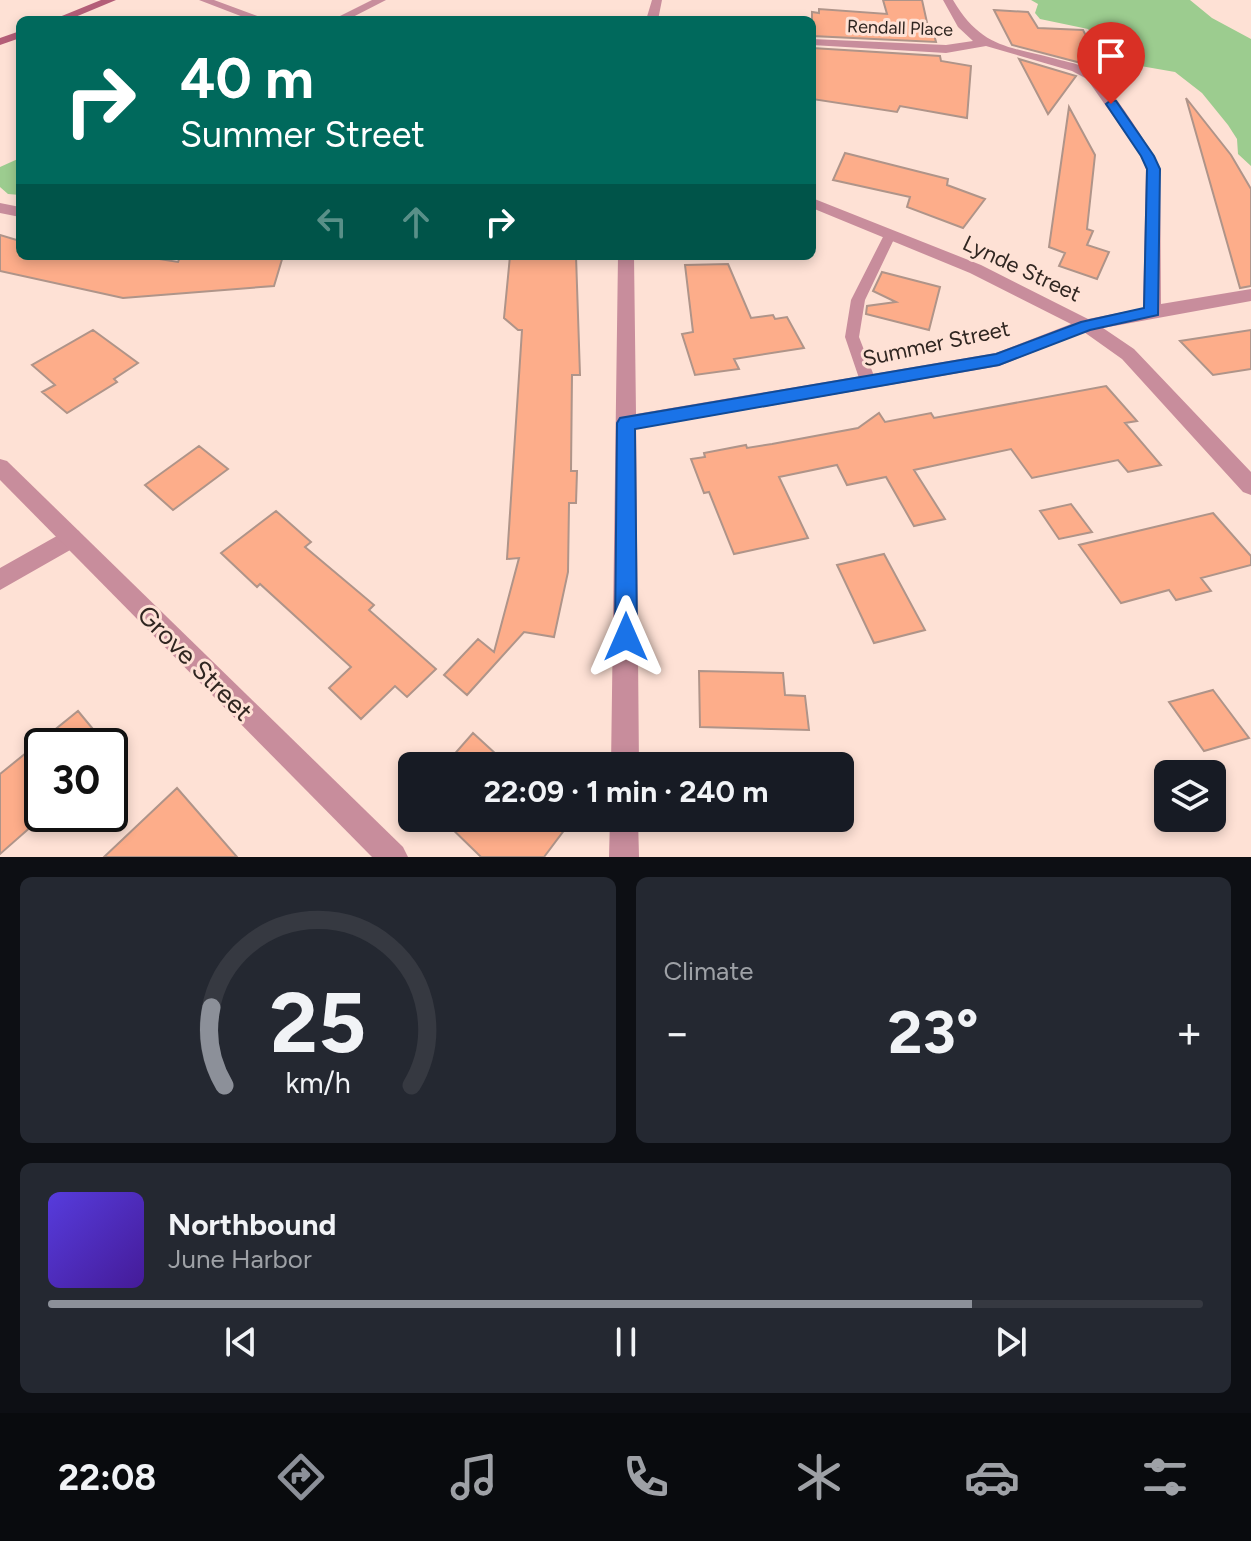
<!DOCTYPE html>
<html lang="en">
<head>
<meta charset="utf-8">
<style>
  :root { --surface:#171b24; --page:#242831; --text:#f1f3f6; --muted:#9ea1a6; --line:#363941; --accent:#8c9099 }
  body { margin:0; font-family:Figtree,sans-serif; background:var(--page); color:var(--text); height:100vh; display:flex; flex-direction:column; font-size:30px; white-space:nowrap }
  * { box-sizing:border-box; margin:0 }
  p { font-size:26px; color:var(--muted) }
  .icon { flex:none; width:44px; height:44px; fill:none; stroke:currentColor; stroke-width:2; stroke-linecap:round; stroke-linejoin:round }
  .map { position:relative; height:857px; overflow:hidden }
  .details { display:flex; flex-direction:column; gap:20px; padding:20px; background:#0d0f14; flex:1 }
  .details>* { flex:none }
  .guide { position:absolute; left:16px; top:16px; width:800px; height:244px; border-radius:12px; box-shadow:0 4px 12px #0003; background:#00695c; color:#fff; overflow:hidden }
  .fabs { position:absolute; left:1154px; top:760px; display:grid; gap:16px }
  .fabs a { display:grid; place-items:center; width:72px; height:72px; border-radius:12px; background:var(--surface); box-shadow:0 4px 12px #0003; font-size:40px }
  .speed { position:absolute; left:24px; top:728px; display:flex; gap:16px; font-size:40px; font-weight:700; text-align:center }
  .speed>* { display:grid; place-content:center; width:104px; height:104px; border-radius:50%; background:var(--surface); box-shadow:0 4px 12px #0003; line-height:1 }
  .speed .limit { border:4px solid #111; border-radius:12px; background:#fff; color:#111 }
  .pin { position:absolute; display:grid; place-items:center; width:68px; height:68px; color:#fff; margin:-82px -34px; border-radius:50% 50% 50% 0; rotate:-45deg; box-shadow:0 0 8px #0007 }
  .pin .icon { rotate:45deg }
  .me { position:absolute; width:88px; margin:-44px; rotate:0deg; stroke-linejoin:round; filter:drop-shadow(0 0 6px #0008) }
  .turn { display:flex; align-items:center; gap:28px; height:168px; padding:0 32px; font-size:36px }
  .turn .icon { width:104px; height:104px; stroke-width:2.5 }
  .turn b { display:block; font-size:56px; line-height:68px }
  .lanes { display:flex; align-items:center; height:76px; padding:0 32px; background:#0003; justify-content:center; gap:40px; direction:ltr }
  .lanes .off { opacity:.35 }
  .big { font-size:60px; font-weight:700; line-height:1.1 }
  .details .tile { flex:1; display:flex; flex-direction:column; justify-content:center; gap:12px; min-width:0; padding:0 28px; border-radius:12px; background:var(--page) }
  .details .dial { align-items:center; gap:0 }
  .dial svg { height:208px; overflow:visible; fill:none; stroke:var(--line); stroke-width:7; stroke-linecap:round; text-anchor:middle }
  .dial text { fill:var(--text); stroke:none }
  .song { display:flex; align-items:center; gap:24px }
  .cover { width:96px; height:96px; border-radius:12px; background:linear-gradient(135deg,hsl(250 70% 55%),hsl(260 70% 35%)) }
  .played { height:8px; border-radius:4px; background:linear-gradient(90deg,var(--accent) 80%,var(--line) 80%) }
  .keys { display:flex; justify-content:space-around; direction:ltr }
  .heat { display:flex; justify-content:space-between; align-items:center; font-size:44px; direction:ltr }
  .details .tiles { flex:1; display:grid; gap:20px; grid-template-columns:1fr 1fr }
  .tile:last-child { grid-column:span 2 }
  .trip { position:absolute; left:398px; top:752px; width:456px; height:80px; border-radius:12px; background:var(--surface); box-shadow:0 4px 12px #0003; font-weight:700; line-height:80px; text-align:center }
  .tabs { display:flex; height:128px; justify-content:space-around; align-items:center; background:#090b0e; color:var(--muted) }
  .tabs .icon { width:56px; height:56px }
  .tabs .on { color:var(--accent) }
  .tabs b { font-size:36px; color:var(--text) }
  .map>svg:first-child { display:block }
  .green { fill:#9ccc8f }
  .building { fill:#fdad8a; stroke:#af9489; stroke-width:2 }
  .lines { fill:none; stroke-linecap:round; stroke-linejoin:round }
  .service { fill:#c88d9c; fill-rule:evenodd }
  .minor { fill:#c88d9c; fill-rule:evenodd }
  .tertiary { fill:#c88d9c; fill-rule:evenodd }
  .secondary { fill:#b45e78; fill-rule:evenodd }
  .route { fill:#1a73e8; stroke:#114b97; stroke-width:2 }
  .labels { text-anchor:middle; stroke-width:6; stroke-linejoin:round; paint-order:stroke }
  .far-street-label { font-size:18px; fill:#302621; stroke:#fee1d5 }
  .street-label { font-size:22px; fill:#302621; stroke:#fee1d5 }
  .near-street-label { font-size:26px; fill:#302621; stroke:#fee1d5 }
</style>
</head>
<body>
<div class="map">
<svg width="1251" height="857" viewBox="0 0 1251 857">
  <rect width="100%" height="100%" fill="#fee1d5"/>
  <path class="green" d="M 1031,0 L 1190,0 L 1212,18 L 1251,39 L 1251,166 L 1238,154 L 1237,139 L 1228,125 L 1202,93 L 1175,72 L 1112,61 L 1088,29 L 1040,19 L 1035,13 L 1038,4 Z
    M 20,158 L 20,195 L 8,194 L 0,187 L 0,167 Z"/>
  <path class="building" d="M 883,0 L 922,0 L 928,27 L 932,27 L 936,42 L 812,36 L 812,12 L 819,13 L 819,9 L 887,14 Z
    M 994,10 L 1028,12 L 1038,28 L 1083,30 L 1094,51 L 1085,64 L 1012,45 Z
    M 812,48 L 940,56 L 941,61 L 971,66 L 967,118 L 900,106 L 897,112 L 812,99 Z
    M 1019,59 L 1076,76 L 1048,114 Z
    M 1186,98 L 1231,155 L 1251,189 L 1251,286 L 1240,288 Z
    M 1069,107 L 1095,155 L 1087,229 L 1093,231 L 1087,245 L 1109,252 L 1097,279 L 1059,266 L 1065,253 L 1049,247 Z
    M 845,153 L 948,179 L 947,185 L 985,199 L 963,228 L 907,207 L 910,197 L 833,180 Z
    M 0,235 L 20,241 L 20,256 L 140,256 L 178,262 L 180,257 L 283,256 L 274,286 L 123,298 L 0,271 Z
    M 510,256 L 576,256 L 580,375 L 572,375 L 571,471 L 577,471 L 576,503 L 569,503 L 568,572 L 554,637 L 524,632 L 467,695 L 444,675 L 478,639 L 494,652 L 519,558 L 507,559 L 522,330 L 518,330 L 504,318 Z
    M 728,264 L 751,318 L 773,315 L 775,319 L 787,317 L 804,348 L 734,359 L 739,369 L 695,375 L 682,334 L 693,332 L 685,265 Z
    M 882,272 L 940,287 L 929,330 L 866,314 L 867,306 L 896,302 L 873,291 Z
    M 93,330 L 138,363 L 114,379 L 117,382 L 67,413 L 42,392 L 55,385 L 32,365 Z
    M 1251,330 L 1251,369 L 1213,375 L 1180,341 Z
    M 1106,386 L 1137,421 L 1125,423 L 1161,465 L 1128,472 L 1118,460 L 1032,478 L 1011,449 L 914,470 L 945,519 L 914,526 L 886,477 L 847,485 L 837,465 L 779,477 L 808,538 L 734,554 L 709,492 L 704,493 L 691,459 L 705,457 L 704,453 L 746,445 L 747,448 L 772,444 L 858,428 L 879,413 L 885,422 L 931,413 L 934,418 Z
    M 199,446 L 228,469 L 173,510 L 145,485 Z
    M 1071,504 L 1092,532 L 1059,539 L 1040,511 Z
    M 276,511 L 311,542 L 305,547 L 374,605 L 369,610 L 436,669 L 407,697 L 395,686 L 361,719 L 329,688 L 351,667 L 260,584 L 257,587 L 221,553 Z
    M 1213,513 L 1251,556 L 1251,565 L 1201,578 L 1211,591 L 1176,600 L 1169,590 L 1121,603 L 1079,545 Z
    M 884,554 L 925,630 L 874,643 L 837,565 Z
    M 699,671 L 783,673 L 785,695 L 805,696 L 809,730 L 700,727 Z
    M 1213,690 L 1249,738 L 1204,751 L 1169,702 Z
    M 78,711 L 107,746 L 42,746 L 42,817 L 0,854 L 0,774 Z
    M 473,733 L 509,766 L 444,766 Z
    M 177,788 L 237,857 L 104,857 Z
    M 441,818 L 568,818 L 571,821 L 544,857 L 481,857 Z"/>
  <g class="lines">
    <path class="service" d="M 890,231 L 896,235 L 865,300 L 859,337 L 876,381 L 868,387 L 860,381 L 845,337 L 851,300 L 884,235 Z"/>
    <path class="minor" d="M 199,0 L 214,0 L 268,20 L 251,20 Z
      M 372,0 L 386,0 L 347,20 L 332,20 Z
      M 652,0 L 662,0 L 658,20 L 646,20 Z
      M 943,0 L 953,0 C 982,49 1009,46 1060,60 C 1072,63 1085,65 1095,73 C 1108,84 1154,152 1160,169 L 1161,304 L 1251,289 L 1251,301 L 1103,328 L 1134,349 L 1251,472 L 1251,495 L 1243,492 L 1122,359 L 1084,332 L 999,366 L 636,429 L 639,766 L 611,766 L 618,256 L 634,256 L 636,414 L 996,353 L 1071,324 L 970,273 L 812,208 L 812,198 L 981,265 L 1088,319 L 1143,308 L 1146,169 L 1141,156 L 1087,79 L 1072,71 L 986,46 L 946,53 L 812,45 L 812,39 L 946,45 L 973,41 L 958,27 Z
      M 0,203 L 20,207 L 20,217 L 0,213 Z
      M 71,528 L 79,531 L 82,538 L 79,545 L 0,590 L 0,568 Z
      M 610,818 L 638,818 L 639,857 L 609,857 Z"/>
    <path class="tertiary" d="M 0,459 L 7,461 L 403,847 L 408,857 L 372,857 L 0,480 Z"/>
    <path class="secondary" d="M 101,0 L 116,0 L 68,20 L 52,20 Z
      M 20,31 L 20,38 L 0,45 L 0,38 Z"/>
  </g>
  <path class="route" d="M 1111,100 L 1116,101 L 1154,156 L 1160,169 L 1158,315 L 1090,330 L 999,365 L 635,429 L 637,637 L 634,644 L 626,647 L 618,644 L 615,637 L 617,423 L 620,418 L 996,354 L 1081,322 L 1144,308 L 1147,169 L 1141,156 L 1106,104 Z"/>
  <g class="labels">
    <g class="far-street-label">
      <text transform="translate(900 28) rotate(2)" y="6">Rendall Place</text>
    </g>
    <g class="street-label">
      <text transform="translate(1022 268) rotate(25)" y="8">Lynde Street</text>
      <text transform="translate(936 343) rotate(-12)" y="8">Summer Street</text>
    </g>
    <g class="near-street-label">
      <text transform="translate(195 663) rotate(45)" y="9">Grove Street</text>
    </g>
  </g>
</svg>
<div class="fabs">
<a><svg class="icon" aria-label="layers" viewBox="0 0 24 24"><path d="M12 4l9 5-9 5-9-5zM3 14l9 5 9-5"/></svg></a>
</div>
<div class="speed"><div class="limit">30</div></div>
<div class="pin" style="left:1111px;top:104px;background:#d93025"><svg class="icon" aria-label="arrive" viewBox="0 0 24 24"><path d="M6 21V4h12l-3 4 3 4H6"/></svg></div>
<svg class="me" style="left:626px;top:637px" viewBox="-20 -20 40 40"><path d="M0-17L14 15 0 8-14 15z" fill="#1a73e8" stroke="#fff" stroke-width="4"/></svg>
<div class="trip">22:09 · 1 min · 240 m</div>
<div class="guide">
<div class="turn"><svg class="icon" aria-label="right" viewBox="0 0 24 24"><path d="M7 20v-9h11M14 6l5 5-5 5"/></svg><div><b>40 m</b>Summer Street</div></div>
<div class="lanes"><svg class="icon off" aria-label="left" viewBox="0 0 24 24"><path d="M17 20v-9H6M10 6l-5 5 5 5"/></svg><svg class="icon off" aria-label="ahead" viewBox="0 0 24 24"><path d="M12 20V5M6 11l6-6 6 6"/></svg><svg class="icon" aria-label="right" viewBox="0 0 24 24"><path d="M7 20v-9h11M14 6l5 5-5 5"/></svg></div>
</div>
</div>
<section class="details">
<div class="tiles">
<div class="tile dial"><svg viewBox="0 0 100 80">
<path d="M14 69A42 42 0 1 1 86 69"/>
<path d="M14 69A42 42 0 0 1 9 39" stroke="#8c9099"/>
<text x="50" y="56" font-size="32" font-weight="700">25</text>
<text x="50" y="72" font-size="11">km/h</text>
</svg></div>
<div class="tile"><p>Climate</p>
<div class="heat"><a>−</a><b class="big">23°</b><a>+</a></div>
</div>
<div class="tile">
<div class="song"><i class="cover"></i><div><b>Northbound</b><p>June Harbor</p></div></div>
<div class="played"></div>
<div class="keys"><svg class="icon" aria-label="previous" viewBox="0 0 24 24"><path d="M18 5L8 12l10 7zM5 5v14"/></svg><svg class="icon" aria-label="pause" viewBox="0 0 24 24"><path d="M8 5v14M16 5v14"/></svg><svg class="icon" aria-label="next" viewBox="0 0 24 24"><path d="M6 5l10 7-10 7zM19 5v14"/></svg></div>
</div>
</div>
</section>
<nav class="tabs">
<b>22:08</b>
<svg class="icon on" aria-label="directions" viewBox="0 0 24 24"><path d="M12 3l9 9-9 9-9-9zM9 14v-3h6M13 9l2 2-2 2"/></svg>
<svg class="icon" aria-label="music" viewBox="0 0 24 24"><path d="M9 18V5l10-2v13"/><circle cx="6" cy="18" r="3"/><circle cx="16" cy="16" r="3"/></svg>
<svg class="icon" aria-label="phone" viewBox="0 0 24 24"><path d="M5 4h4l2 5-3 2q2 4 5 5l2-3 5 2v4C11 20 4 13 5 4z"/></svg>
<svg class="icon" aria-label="climate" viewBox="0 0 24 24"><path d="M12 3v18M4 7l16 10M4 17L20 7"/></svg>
<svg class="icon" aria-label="car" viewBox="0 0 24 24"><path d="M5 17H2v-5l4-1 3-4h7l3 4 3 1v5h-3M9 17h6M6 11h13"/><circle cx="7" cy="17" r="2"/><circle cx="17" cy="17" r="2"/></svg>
<svg class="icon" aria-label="filters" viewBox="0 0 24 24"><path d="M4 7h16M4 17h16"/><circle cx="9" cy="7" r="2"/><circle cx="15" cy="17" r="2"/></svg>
</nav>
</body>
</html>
